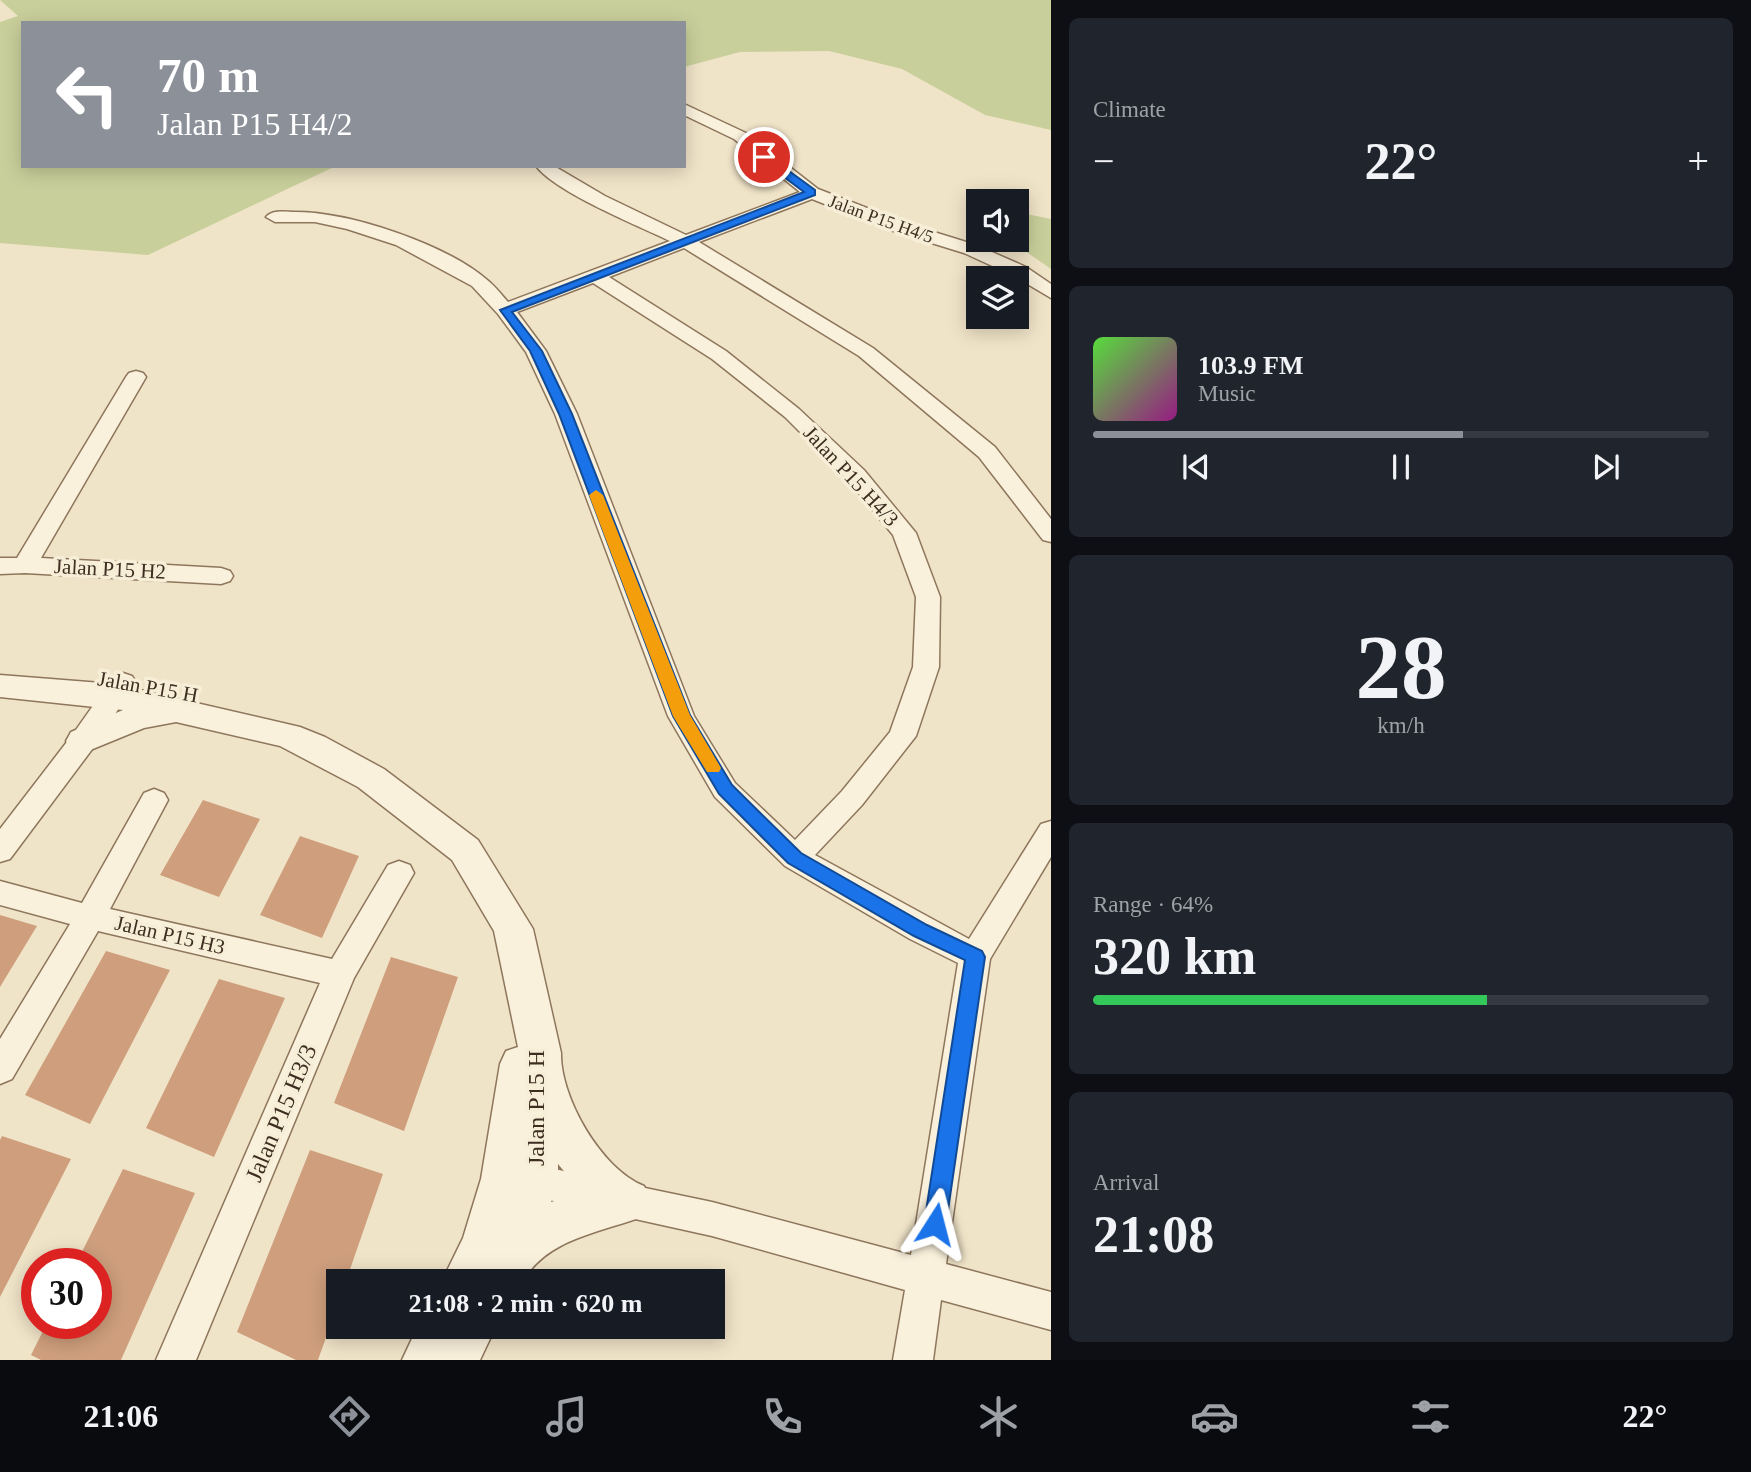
<!DOCTYPE html>
<html lang="en">
<head>
<meta charset="utf-8">
<style>
  :root { --surface:#171b24; --page:#20242c; --text:#f1f3f6; --muted:#9ea1a6; --line:#363941; --accent:#8c9099 }
  body { margin:0; font-family:"Times New Roman",serif; background:var(--page); color:var(--text); height:100vh; display:flex; flex-direction:column; font-size:26px; white-space:nowrap }
  * { box-sizing:border-box; margin:0 }
  p { font-size:23px; color:var(--muted) }
  .icon { flex:none; width:38px; height:38px; fill:none; stroke:currentColor; stroke-width:2; stroke-linecap:round; stroke-linejoin:round }
  .map { position:relative; flex:1; overflow:hidden }
  .panel { display:flex; flex-direction:column; gap:18px; padding:18px; background:#0d0f14; width:700px }
  .panel>* { flex:none }
  .banner { position:absolute; left:21px; top:21px; width:665px; height:147px; border-radius:0px; box-shadow:0 4px 18px #0003; background:#8c9099; color:#fff; overflow:hidden }
  .tools { position:absolute; left:966px; top:189px; display:grid; gap:14px }
  .tools a { display:grid; place-items:center; width:63px; height:63px; border-radius:0px; background:var(--surface); box-shadow:0 4px 18px #0003; font-size:35px }
  .speed { position:absolute; left:21px; top:1248px; display:flex; gap:14px; font-size:35px; font-weight:700; text-align:center }
  .speed>* { display:grid; place-content:center; width:91px; height:91px; border-radius:50%; background:var(--surface); box-shadow:0 4px 18px #0003; line-height:1 }
  .speed .limit { border:10px solid #d22; background:#fff; color:#111 }
  .pin { position:absolute; display:grid; place-items:center; width:60px; height:60px; color:#fff; margin:-30px; border:4px solid #fff; border-radius:50%; box-shadow:0 2px 7px #0007 }
  .me { position:absolute; width:77px; margin:-38px; rotate:9deg; stroke-linejoin:round; filter:drop-shadow(0 0 5px #0008) }
  .turn { display:flex; align-items:center; gap:24px; height:147px; padding:0 21px; font-size:32px }
  .turn .icon { width:91px; height:91px; stroke-width:2.5 }
  .turn b { display:block; font-size:49px; line-height:60px }
  .big { font-size:52px; font-weight:700; line-height:1.1 }
  .panel .widget { flex:1; display:flex; flex-direction:column; justify-content:center; gap:10px; min-width:0; padding:0 24px; border-radius:10px; background:var(--page) }
  .panel .dial { align-items:center; gap:0 }
  .dial b { font-size:91px; line-height:1 }
  .song { display:flex; align-items:center; gap:21px }
  .cover { width:84px; height:84px; border-radius:10px; background:linear-gradient(135deg,hsl(110 70% 55%),hsl(310 70% 35%)) }
  .played { height:7px; border-radius:4px; background:linear-gradient(90deg,var(--accent) 60%,var(--line) 60%) }
  .keys { display:flex; justify-content:space-around; direction:ltr }
  .heat { display:flex; justify-content:space-between; align-items:center; font-size:38px; direction:ltr }
  .charge { height:10px; border-radius:5px; background:linear-gradient(90deg,#34c759 64%,var(--line) 0) }
  .trip { position:absolute; left:326px; top:1269px; width:399px; height:70px; border-radius:0px; background:var(--surface); box-shadow:0 4px 18px #0003; font-weight:700; line-height:70px; text-align:center }
  .menu { display:flex; height:112px; justify-content:space-around; align-items:center; background:#090b0e; color:var(--muted) }
  .menu .icon { width:49px; height:49px }
  .menu .on { color:var(--accent) }
  .menu b { font-size:32px; color:var(--text) }
  main { display:flex; flex:1; min-height:0 }
  .map>svg:first-child { display:block }
  .green { fill:#c9cf9b }
  .building { fill:#cf9f7d }
  .lines { fill:none; stroke-linecap:round; stroke-linejoin:round }
  .minor-casing { stroke:#8d765c; stroke-width:3 }
  .tertiary-casing { stroke:#8d765c; stroke-width:3 }
  .minor { fill:#faf1dc; fill-rule:evenodd }
  .tertiary { fill:#faf1dc; fill-rule:evenodd }
  .route { fill:#1a73e8; stroke:#114b97; stroke-width:2 }
  .slow { fill:#f59e0b }
  .labels { text-anchor:middle; stroke-width:7; stroke-linejoin:round; paint-order:stroke }
  .far-street-label { font-size:18px; fill:#3d2e20; stroke:#f7eed8 }
  .street-label { font-size:21px; fill:#3d2e20; stroke:#f7eed8 }
  .near-street-label { font-size:24px; fill:#3d2e20; stroke:#f7eed8 }
</style>
</head>
<body>
<main>
<div class="map">
<svg width="1051" height="1360" viewBox="0 0 1051 1360">
  <rect width="100%" height="100%" fill="#f0e4c8"/>
  <path class="green" d="M 0,0 L 1051,0 L 1051,130 L 985,115 L 902,69 L 829,51 L 740,52 L 684,67 L 684,23 L 23,23 L 23,166 L 336,166 L 148,255 L 0,243 L 0,22 L 18,16 Z
    M 1017,212 L 1051,219 L 1051,269 L 1009,240 L 1017,240 Z"/>
  <path class="building" d="M 203,800 L 260,819 L 219,897 L 160,875 Z
    M 300,836 L 359,856 L 322,938 L 260,915 Z
    M 0,915 L 37,926 L 0,987 Z
    M 106,951 L 170,970 L 90,1124 L 25,1095 Z
    M 391,957 L 458,977 L 404,1131 L 334,1103 Z
    M 219,979 L 285,998 L 214,1157 L 146,1128 Z
    M 2,1136 L 71,1159 L 0,1297 L 0,1140 Z
    M 310,1150 L 383,1174 L 346,1281 L 338,1281 L 338,1304 L 318,1360 L 296,1360 L 237,1332 Z
    M 123,1169 L 195,1193 L 121,1360 L 41,1360 L 31,1355 L 47,1323 L 96,1323 L 96,1264 L 76,1264 Z"/>
  <g class="lines">
    <g class="minor-casing">
      <path id="minor" d="M 684,104 L 746,133 L 818,189 L 908,224 L 976,245 L 1026,267 L 1051,284 L 1051,298 L 1012,275 L 964,253 L 896,232 L 812,199 L 699,242 L 873,348 L 995,447 L 1051,519 L 1051,542 L 1043,540 L 979,457 L 859,356 L 684,248 L 609,277 L 726,351 L 799,409 L 864,470 L 916,533 L 940,597 L 939,667 L 916,736 L 862,805 L 815,855 L 969,939 L 1041,824 L 1051,821 L 1051,857 L 990,959 L 946,1264 L 1051,1292 L 1051,1330 L 941,1300 L 933,1360 L 893,1360 L 905,1290 L 712,1236 L 522,1194 L 517,1182 L 522,1170 L 535,1165 L 712,1202 L 911,1255 L 958,963 L 910,939 L 785,866 L 715,797 L 668,716 L 555,414 L 526,352 L 498,314 L 472,286 L 396,245 L 347,229 L 315,222 L 275,222 L 266,217 C 273,209 286,212 296,212 C 350,212 445,244 486,279 C 494,285 501,294 508,302 L 670,241 C 637,225 557,193 536,166 L 554,166 L 605,196 L 686,235 L 800,192 L 734,139 L 684,115 ZM 593,283 L 712,359 L 785,417 L 848,480 L 893,535 L 916,597 L 913,667 L 890,732 L 842,791 L 795,840 L 735,783 L 694,716 L 577,414 L 546,351 L 517,312 Z
        M 136,371 L 143,373 L 146,377 L 41,558 L 221,568 L 230,571 L 233,576 L 230,581 L 221,584 L 25,573 L 0,574 L 0,558 L 17,558 L 126,377 L 129,373 Z
        M 123,673 L 132,676 L 136,682 L 132,688 L 93,748 L 10,859 L 0,862 L 0,829 L 73,734 L 114,676 Z
        M 154,789 L 164,793 L 168,800 L 110,909 L 332,959 L 388,865 L 399,861 L 410,865 L 414,873 L 354,978 L 196,1360 L 156,1360 L 320,983 L 98,931 L 12,1079 L 0,1084 L 0,1039 L 70,924 L 0,905 L 0,881 L 82,903 L 144,793 Z"/>
    </g>
    <g class="tertiary-casing">
      <path id="tertiary" d="M 0,675 L 114,684 L 300,727 L 325,737 L 384,769 L 478,840 L 533,929 L 561,1053 C 560,1097 601,1169 644,1186 L 651,1201 L 644,1216 C 603,1232 547,1238 523,1281 L 442,1281 L 463,1238 L 481,1179 L 500,1064 L 506,1051 L 518,1047 L 494,931 L 452,860 L 358,787 L 280,746 L 176,722 L 144,728 L 83,753 L 71,750 L 66,741 L 71,732 L 123,710 L 0,697 ZM 558,1164 L 582,1193 L 551,1202 L 558,1182 Z
        M 418,1326 L 496,1326 L 480,1360 L 402,1360 Z"/>
    </g>
    <use href="#minor" class="minor"/>
    <use href="#tertiary" class="tertiary"/>
  </g>
  <path class="route" d="M 760,155 L 767,155 L 815,190 L 815,195 L 512,312 L 542,351 L 572,414 L 690,715 L 732,785 L 801,853 L 927,925 L 982,951 L 985,957 L 946,1224 L 943,1231 L 935,1234 L 927,1231 L 924,1224 L 965,960 L 914,936 L 788,863 L 719,794 L 673,716 L 559,414 L 530,351 L 500,310 L 804,192 L 760,159 Z"/>
  <path class="slow" d="M 596,490 L 603,495 L 690,715 L 721,768 L 719,772 L 707,772 L 673,716 L 589,495 Z"/>
  <g class="labels">
    <g class="far-street-label">
      <text transform="translate(881 219) rotate(20)" y="6">Jalan P15 H4/5</text>
    </g>
    <g class="street-label">
      <text transform="translate(851 476) rotate(47)" y="7">Jalan P15 H4/3</text>
      <text transform="translate(110 569) rotate(3)" y="7">Jalan P15 H2</text>
      <text transform="translate(148 687) rotate(10)" y="7">Jalan P15 H</text>
      <text transform="translate(170 935) rotate(13)" y="7">Jalan P15 H3</text>
    </g>
    <g class="near-street-label">
      <text transform="translate(536 1108) rotate(-90)" y="8">Jalan P15 H</text>
      <text transform="translate(281 1113) rotate(-67)" y="8">Jalan P15 H3/3</text>
    </g>
  </g>
</svg>
<div class="tools">
<a><svg class="icon" aria-label="sound" viewBox="0 0 24 24"><path d="M4 9h4l5-4v14l-5-4H4zM17 9q2 3 0 6"/></svg></a>
<a><svg class="icon" aria-label="layers" viewBox="0 0 24 24"><path d="M12 4l9 5-9 5-9-5zM3 14l9 5 9-5"/></svg></a>
</div>
<div class="speed"><div class="limit">30</div></div>
<div class="pin" style="left:764px;top:157px;background:#d93025"><svg class="icon" aria-label="arrive" viewBox="0 0 24 24"><path d="M6 21V4h12l-3 4 3 4H6"/></svg></div>
<svg class="me" style="left:935px;top:1224px" viewBox="-20 -20 40 40"><path d="M0-17L14 15 0 8-14 15z" fill="#1a73e8" stroke="#fff" stroke-width="4"/></svg>
<div class="trip">21:08 · 2 min · 620 m</div>
<div class="banner">
<div class="turn"><svg class="icon" aria-label="left" viewBox="0 0 24 24"><path d="M17 20v-9H6M10 6l-5 5 5 5"/></svg><div><b>70 m</b>Jalan P15 H4/2</div></div>
</div>
</div>
<section class="panel">
<div class="widget"><p>Climate</p>
<div class="heat"><a>−</a><b class="big">22°</b><a>+</a></div>
</div>
<div class="widget">
<div class="song"><i class="cover"></i><div><b>103.9 FM</b><p>Music</p></div></div>
<div class="played"></div>
<div class="keys"><svg class="icon" aria-label="previous" viewBox="0 0 24 24"><path d="M18 5L8 12l10 7zM5 5v14"/></svg><svg class="icon" aria-label="pause" viewBox="0 0 24 24"><path d="M8 5v14M16 5v14"/></svg><svg class="icon" aria-label="next" viewBox="0 0 24 24"><path d="M6 5l10 7-10 7zM19 5v14"/></svg></div>
</div>
<div class="widget dial"><b>28</b><p>km/h</p></div>
<div class="widget"><p>Range · 64%</p><b class="big">320 km</b><div class="charge"></div></div>
<div class="widget"><p>Arrival</p><b class="big">21:08</b></div>
</section>
</main>
<nav class="menu">
<b>21:06</b>
<svg class="icon on" aria-label="directions" viewBox="0 0 24 24"><path d="M12 3l9 9-9 9-9-9zM9 14v-3h6M13 9l2 2-2 2"/></svg>
<svg class="icon" aria-label="music" viewBox="0 0 24 24"><path d="M9 18V5l10-2v13"/><circle cx="6" cy="18" r="3"/><circle cx="16" cy="16" r="3"/></svg>
<svg class="icon" aria-label="phone" viewBox="0 0 24 24"><path d="M5 4h4l2 5-3 2q2 4 5 5l2-3 5 2v4C11 20 4 13 5 4z"/></svg>
<svg class="icon" aria-label="climate" viewBox="0 0 24 24"><path d="M12 3v18M4 7l16 10M4 17L20 7"/></svg>
<svg class="icon" aria-label="car" viewBox="0 0 24 24"><path d="M5 17H2v-5l4-1 3-4h7l3 4 3 1v5h-3M9 17h6M6 11h13"/><circle cx="7" cy="17" r="2"/><circle cx="17" cy="17" r="2"/></svg>
<svg class="icon" aria-label="filters" viewBox="0 0 24 24"><path d="M4 7h16M4 17h16"/><circle cx="9" cy="7" r="2"/><circle cx="15" cy="17" r="2"/></svg>
<b>22°</b>
</nav>
</body>
</html>
